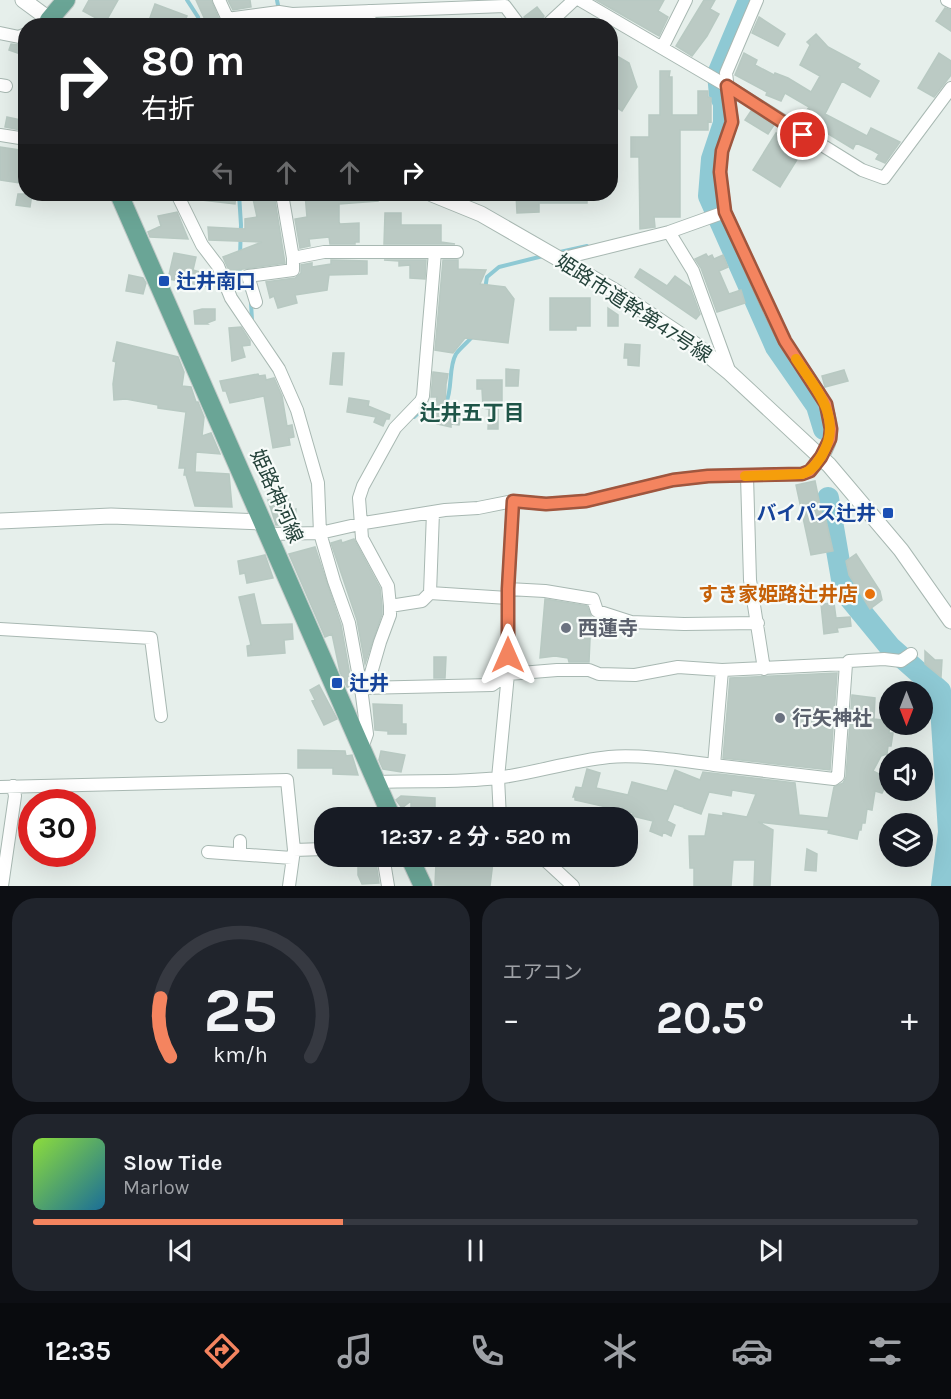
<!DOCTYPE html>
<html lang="ja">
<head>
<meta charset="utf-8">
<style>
  :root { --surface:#171b24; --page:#20242c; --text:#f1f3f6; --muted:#9ea1a6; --line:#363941; --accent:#f4845f }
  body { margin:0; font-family:Karla,"Noto Sans JP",sans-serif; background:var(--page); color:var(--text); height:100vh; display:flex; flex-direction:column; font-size:22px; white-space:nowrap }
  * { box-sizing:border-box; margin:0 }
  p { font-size:20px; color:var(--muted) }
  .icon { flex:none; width:33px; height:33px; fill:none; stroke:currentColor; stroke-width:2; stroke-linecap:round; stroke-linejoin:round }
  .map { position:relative; height:886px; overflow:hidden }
  .sheet { display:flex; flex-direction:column; gap:12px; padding:12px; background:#0d0f14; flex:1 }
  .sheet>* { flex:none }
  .hud { position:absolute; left:18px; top:18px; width:600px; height:183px; border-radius:24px; box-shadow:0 6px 24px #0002; background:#202124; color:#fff; overflow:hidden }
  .needle { width:39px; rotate:180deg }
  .controls { position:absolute; left:879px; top:681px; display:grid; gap:12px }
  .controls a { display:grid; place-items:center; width:54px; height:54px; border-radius:50%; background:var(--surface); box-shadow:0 6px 24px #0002; font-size:30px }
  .speed { position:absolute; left:18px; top:789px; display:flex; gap:12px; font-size:30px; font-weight:700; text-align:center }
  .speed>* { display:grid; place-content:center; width:78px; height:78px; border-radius:50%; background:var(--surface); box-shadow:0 6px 24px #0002; line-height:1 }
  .speed .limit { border:9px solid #d22; background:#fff; color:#111 }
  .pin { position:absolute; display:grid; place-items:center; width:51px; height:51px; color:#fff; margin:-26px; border:3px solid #fff; border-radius:50%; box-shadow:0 2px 6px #0007 }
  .me { position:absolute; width:66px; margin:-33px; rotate:0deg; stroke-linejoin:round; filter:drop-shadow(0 0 4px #0008) }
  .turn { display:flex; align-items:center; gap:21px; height:126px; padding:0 24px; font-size:27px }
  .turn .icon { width:78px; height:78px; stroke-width:2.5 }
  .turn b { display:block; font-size:42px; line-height:51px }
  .lanes { display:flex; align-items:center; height:57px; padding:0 24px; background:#0003; justify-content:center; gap:30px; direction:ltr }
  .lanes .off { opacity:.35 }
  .big { font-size:45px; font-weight:700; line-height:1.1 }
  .sheet .tile { flex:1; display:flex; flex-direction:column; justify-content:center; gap:9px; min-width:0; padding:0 21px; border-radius:24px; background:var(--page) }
  .sheet .dial { align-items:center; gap:0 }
  .dial svg { height:156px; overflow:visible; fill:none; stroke:var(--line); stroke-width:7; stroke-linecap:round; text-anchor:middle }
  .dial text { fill:var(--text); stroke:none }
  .song { display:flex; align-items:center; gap:18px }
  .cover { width:72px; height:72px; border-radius:9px; background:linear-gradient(135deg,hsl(90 70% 55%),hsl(200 70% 35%)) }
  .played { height:6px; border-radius:3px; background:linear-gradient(90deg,var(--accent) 35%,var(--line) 35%) }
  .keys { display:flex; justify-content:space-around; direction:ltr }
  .heat { display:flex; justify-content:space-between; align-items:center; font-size:33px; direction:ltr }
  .sheet .tiles { flex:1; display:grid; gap:12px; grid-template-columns:1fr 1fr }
  .tile:last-child { grid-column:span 2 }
  .trip { position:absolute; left:314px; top:807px; width:324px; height:60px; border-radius:24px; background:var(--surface); box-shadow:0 6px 24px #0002; font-weight:700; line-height:60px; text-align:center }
  .tab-bar { display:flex; height:96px; justify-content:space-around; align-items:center; background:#090b0e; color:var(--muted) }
  .tab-bar .icon { width:42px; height:42px }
  .tab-bar .active { color:var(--accent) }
  .tab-bar b { font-size:27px; color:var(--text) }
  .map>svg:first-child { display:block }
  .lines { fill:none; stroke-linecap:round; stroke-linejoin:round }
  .stream { stroke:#8ec9d4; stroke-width:4 }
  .river { stroke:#8ec9d4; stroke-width:22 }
  .building { fill:#bbcac4; stroke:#b8c9c2; stroke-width:1.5 }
  .minor-casing { stroke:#a8b8b2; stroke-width:14 }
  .tertiary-casing { stroke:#a8b8b2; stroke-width:17 }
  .primary-casing { stroke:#c2cac8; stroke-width:20 }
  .minor { stroke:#fff; stroke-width:12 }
  .tertiary { stroke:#fff; stroke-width:15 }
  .primary { stroke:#6aa596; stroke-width:18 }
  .route-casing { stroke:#9f563e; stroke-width:15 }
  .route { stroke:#f4845f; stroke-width:10 }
  .slow { stroke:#f59e0b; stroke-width:10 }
  .transit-dot { fill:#1a4fb4; stroke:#f7fbf9; stroke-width:2 }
  .food-dot { fill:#e8710a; stroke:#f7fbf9; stroke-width:2 }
  .worship-dot { fill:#6b7280; stroke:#f7fbf9; stroke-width:2 }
  .labels { text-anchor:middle; stroke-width:4.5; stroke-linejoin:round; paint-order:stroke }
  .transit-label { font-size:20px; font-weight:bold; fill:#164399; stroke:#f7fbf9; text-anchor:start }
  .street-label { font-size:20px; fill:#24423a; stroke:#f7fbf9 }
  .food-label { font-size:20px; font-weight:bold; fill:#c56008; stroke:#f7fbf9; text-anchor:end }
  .worship-label { font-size:20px; font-weight:bold; fill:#5b616d; stroke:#f7fbf9; text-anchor:start }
  .neighbourhood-label { font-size:21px; font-weight:bold; fill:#1f5548; stroke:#f7fbf9 }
</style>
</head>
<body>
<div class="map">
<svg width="951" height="886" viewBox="0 0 951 886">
  <rect width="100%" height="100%" fill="#e6efeb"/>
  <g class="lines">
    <path class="stream" d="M 187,0 L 198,17 L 200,26
      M 277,0 L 282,26
      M 239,194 L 241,225 L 240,256
      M 560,252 L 587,246
      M 239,266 L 241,280 L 247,290
      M 485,289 L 487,277 L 499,267 L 543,256
      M 251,303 L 252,320
      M 414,417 L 426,406 L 437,406 L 446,403 C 453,388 448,368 456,354 C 460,348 468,342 473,336"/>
    <path class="river" d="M 749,0 L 718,74 L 720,95 L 724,103 L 724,123 L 712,159 L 709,196 L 776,347 L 817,406 L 824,429
      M 828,498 L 844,591 L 890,647 L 940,691 L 949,832 L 942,886"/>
  </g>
  <path class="building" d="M 89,0 L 118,0 L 105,23 L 83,11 Z
    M 196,0 L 211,0 L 219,19 L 207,24 Z
    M 228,0 L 250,0 L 251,7 L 233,10 Z
    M 596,0 L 664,0 L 658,11 L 668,17 L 659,36 Z
    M 704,0 L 715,0 L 710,9 L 719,14 L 707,36 L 692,56 L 676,46 Z
    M 155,4 L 187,16 L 183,26 L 147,26 Z
    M 537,7 L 544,16 L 538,26 L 528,26 L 524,17 Z
    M 945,8 L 951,10 L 951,31 L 936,21 Z
    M 759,17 L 785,34 L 778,46 L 752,33 Z
    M 816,34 L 828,47 L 860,64 L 857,68 L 879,81 L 870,97 L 842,81 L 825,114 L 867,136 L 871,128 L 900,142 L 885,163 L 876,159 L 879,154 L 872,150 L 856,143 L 853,149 L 802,118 L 809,107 L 785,93 L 781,101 L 766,95 L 767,92 L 735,75 L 744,53 L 757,60 L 755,65 L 774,75 L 775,73 L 788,78 L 811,92 L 820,76 L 800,65 L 810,45 L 807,42 Z
    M 11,44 L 26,46 L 26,56 L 9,50 Z
    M 610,52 L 629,63 L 637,87 L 622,111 L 611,104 L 618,92 L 610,87 Z
    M 939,53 L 951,61 L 951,75 L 934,97 L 918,88 Z
    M 660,71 L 670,71 L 669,77 L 672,77 L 672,115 L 698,115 L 698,91 L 708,91 L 708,97 L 711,98 L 711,122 L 708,121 L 708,130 L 680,130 L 680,217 L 654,217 L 655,227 L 640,229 L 639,157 L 631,157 L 631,137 L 649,137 L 649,115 L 660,115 Z
    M 751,111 L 774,125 L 768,134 L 745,120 Z
    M 7,117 L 26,121 L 26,131 L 5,127 Z
    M 776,133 L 803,150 L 780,187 L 753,170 Z
    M 0,147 L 26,151 L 26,184 L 0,180 Z
    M 18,194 L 32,194 L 30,207 L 16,205 Z
    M 202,194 L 236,194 L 235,204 L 202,200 Z
    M 252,194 L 274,194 L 285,263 L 229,271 L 223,257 L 262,242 L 209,240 L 208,227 L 245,229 L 245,219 L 257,217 Z
    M 305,194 L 377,194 L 378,201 L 339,204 L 339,222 L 340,224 L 359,223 L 359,242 L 355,242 L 355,244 L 330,244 L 329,237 L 309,239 L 310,246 L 300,248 L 295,219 L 307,217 Z
    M 516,194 L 587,194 L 587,203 L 539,203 L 539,212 L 517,213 Z
    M 177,212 L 188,239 L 150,237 L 148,232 L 161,226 L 158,216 Z
    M 385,213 L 401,213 L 401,225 L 441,225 L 441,242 L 455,244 L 384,244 Z
    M 174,253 L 196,257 L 193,270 L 203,273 L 210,287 L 168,279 Z
    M 706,254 L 708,257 L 712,255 L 714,259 L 723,255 L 728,267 L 719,271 L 729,294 L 741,290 L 745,303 L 717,312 L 701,268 L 695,259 Z
    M 331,260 L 367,261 L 367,274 L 329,275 L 327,290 L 295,295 L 297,303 L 278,308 L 274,296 L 270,298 L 266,282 L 295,278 L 301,273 L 301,265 L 312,263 L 312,267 L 331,264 Z
    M 384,260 L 426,260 L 425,279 L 410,278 L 410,265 L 399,266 L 399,261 Z
    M 443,260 L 458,260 L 458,269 L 486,270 L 480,284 L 505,287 L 514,299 L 508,343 L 465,338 L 453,353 L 435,350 Z
    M 640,269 L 667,286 L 675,276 L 690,287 L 700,314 L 696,319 L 635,277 Z
    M 129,275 L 143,278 L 146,283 L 143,294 L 126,291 Z
    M 550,298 L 590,298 L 590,326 L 576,326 L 576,330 L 550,330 Z
    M 608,308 L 618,315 L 618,326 L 608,326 Z
    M 202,309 L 215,309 L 215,320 L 207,323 L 208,324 L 195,324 L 194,311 Z
    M 241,327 L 250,341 L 250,345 L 242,346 L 245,357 L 232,361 L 229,328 Z
    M 117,342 L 178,357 L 184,372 L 182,386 L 191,387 L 196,402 L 198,402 L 204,417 L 202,436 L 211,433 L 220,454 L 196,452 L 195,472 L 229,474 L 232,507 L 195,506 L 186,475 L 184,475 L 185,468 L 179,468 L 186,412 L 158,408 L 158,405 L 126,399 L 114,400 L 113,384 L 116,362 L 113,361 Z
    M 625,344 L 640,345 L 639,366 L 628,365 L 628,358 L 624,358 Z
    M 333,353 L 344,353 L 342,385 L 330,384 Z
    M 506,369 L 519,370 L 518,386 L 506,386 Z
    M 844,370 L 848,381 L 825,387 L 822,376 Z
    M 433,372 L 448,374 L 446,384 L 445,409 L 462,412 L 459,425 L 451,424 L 451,427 L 437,424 L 437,420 L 434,419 L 437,397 L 431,397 Z
    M 258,374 L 259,376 L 265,375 L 266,380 L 274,378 L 282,396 L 287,426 L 292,425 L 294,437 L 289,438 L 290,445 L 273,448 L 264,396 L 230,403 L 226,391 L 223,391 L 220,381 Z
    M 477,380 L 502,380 L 502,405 L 498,405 L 498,429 L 488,429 L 489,409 L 483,408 L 482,389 L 477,389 Z
    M 349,398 L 369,401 L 368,406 L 390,415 L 389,419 L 386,419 L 383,426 L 374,422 L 376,417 L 347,412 Z
    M 815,481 L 823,520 L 826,520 L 833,551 L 811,555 L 796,485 Z
    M 268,500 L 288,500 L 288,511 L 296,509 L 295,525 L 276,525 Z
    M 354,539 L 380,588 L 382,606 L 382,614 L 365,664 L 357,620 L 331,543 L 341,540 L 342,543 Z
    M 315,547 L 341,625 L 352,687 L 347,687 L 340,672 L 332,634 L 325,637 L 289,554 Z
    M 856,554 L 880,591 L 882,600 L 870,609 L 849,575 L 846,561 Z
    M 265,555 L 273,578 L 247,583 L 245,573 L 240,574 L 238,561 Z
    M 254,594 L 261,625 L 292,624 L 293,639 L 284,640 L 285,653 L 248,656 L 247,646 L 251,645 L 239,597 Z
    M 545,599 L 587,606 L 591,616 L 589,662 L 569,662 L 568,658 L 555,656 L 540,658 Z
    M 834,603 L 836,618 L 850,617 L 851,626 L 837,628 L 838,632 L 824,634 L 821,604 Z
    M 925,651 L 935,660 L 942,660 L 941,677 L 925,664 Z
    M 434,657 L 446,657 L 445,678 L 434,678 Z
    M 837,673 L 830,770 L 723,758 L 730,678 Z
    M 319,685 L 337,719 L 324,725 L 312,701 L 315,700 L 310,690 Z
    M 852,695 L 875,698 L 874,719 L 890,721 L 889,733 L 893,733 L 891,746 L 888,746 L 887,754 L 881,756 L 873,771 L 889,779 L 882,793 L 875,791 L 872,810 L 867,809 L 865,823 L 862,823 L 861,830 L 859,830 L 857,839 L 828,833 L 829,830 L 758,822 L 773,830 L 770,886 L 754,886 L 755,860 L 733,860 L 731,886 L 694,886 L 694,868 L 690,868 L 689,836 L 705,836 L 709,814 L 723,816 L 723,813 L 747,817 L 756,794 L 732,790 L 731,796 L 709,792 L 701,814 L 684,808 L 683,805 L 683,807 L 674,804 L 667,821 L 675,825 L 671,836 L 663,832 L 662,836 L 650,831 L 653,821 L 632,816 L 633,813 L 575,800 L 575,797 L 573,797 L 576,787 L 582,788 L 587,769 L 600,773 L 596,788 L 628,795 L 632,782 L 667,791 L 675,770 L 700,780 L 703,772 L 795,783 L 799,815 L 828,818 L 834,787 L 843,783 L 846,777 Z
    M 373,704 L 402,705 L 402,724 L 406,724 L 406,734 L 388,734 L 388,731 L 375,730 Z
    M 298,750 L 345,751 L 346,756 L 352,755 L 358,775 L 333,774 L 333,768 L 298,768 Z
    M 381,751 L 405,755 L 401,772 L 383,769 L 379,760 Z
    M 401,796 L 435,798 L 435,818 L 411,818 L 411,801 L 402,808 L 396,800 Z
    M 807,849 L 817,854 L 816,871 L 805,870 Z
    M 358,856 L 375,856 L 379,883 L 362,884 L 358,875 Z
    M 473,860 L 493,862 L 490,886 L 435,885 L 436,863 L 473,866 Z"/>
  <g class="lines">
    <g class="minor-casing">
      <path id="minor" d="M 219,0 L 230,24
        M 580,0 L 727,86 L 862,170 L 884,178 L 951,88
        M 947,0 L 951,2
        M 369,11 L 370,26
        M 227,19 L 279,12 L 292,14 L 505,6 L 520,26
        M 546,26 L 574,0
        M 0,33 L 19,37 L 26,34
        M 662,48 L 686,0
        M 0,85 L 6,86
        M 0,135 L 26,139
        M 177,194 L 202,245 L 218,266 L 231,298 L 279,369 L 297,410 L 318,483 L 320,533 L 334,581 L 349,623 L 361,688 L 367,734 L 362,748
        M 669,232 L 693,271 L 730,373
        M 293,258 L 324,252 L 457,252
        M 560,259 L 669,232 L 725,212
        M 256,302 L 248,276 L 293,270 L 293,258 L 282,194
        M 747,476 L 750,580 L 764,669
        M 269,534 L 320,533 L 364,523 L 445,510 L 478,508 L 513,501 L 546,504 L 586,501 L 673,480 L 708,476 L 802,474 C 817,470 832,446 831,430 C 830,396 801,370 785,342 C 763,300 745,255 725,212 L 720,172 L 722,151 L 732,122 L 726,73 L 757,0
        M 508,589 L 545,591 L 593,599 L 597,611 L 631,622 L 684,624 L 758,623
        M 430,593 L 433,512
        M 390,606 L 422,601 L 430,593 L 508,598
        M 0,629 L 151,638 L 161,716
        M 846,664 L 849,661 L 884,659 L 901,661 L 911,654
        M 367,687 L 380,642 L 390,615 L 390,606 L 388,586 L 362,538 L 359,498 L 363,486 L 395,428 L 421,401 L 423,396 L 435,252
        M 361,688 L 492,685 L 508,674 L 557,670 L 589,670 L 599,674 L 635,675 L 678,667 L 722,670 L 846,664 L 838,776 L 834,779 L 714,765 L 722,670
        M 378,782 C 417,780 457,783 497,778 C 534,773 571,761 609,757 C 640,754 683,761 714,765
        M 0,787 L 287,780 L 294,850 L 289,886
        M 500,818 L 498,778 L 508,674 L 508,589 L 513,501
        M 294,850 L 324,849
        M 208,852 L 292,858
        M 240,854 L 240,841
        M 383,856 L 388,886
        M 532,856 L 545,860 L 573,886
        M 2,886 L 15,796 L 13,786"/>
    </g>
    <g class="tertiary-casing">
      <path id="tertiary" d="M 23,0 L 57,25
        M 432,194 L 481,214 L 613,290 L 697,346 L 730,373 L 829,465 L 901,550 L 951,621
        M 0,521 L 111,516 L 263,522"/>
    </g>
    <g class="primary-casing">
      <path id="primary" d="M 51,26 L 49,20 L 66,0
        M 119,194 L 392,818
        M 409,856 L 423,886"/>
    </g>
    <use href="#minor" class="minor"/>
    <use href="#tertiary" class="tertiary"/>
    <use href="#primary" class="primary"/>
  </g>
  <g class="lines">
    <g class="route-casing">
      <path id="route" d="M 508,655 L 508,589 L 513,501 L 546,504 L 586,501 L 673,480 L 708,476 L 802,474 L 810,471 L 821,457 L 830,439 L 831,429 L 826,404 L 785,341 L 725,212 L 720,172 L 722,151 L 732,122 L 727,86 L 803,135"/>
    </g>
    <use href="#route" class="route"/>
    <path class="slow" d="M 745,476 L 802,474 C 812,471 817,463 822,455 C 844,419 816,389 796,359"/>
  </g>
  <g class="transit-dot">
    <rect x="158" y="275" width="12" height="12" rx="3"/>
    <rect x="882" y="507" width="12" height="12" rx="3"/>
    <rect x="331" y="677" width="12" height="12" rx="3"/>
  </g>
  <circle class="food-dot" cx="870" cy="594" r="6"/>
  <g class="worship-dot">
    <circle cx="566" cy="628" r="6"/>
    <circle cx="780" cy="718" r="6"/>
  </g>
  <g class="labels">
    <g class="transit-label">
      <text x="176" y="288">辻井南口</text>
      <text x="876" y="520" text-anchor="end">バイパス辻井</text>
      <text x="349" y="690">辻井</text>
    </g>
    <g class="street-label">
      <text transform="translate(634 308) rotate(33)" y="7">姫路市道幹第47号線</text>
      <text transform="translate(277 496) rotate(66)" y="7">姫路神河線</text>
    </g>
    <g class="food-label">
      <text x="858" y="601">すき家姫路辻井店</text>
    </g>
    <g class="worship-label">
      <text x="578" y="635">西蓮寺</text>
      <text x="792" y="725">行矢神社</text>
    </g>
    <g class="neighbourhood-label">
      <text x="472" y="420">辻井五丁目</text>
    </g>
  </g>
</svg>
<div class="controls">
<a><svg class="needle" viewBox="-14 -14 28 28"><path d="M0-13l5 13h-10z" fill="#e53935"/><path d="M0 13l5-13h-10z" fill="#9ea1a6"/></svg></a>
<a><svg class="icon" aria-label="sound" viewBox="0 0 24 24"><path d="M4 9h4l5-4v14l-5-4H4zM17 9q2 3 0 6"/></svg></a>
<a><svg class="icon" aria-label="layers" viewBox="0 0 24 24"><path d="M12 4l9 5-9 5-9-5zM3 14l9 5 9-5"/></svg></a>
</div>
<div class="speed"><div class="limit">30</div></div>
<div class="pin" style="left:803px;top:135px;background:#d93025"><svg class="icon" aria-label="arrive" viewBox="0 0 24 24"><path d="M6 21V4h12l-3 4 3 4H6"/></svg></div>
<svg class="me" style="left:508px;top:655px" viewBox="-20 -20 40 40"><path d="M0-17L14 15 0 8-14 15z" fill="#f4845f" stroke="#fff" stroke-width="4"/></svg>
<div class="trip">12:37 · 2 分 · 520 m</div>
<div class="hud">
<div class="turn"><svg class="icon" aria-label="right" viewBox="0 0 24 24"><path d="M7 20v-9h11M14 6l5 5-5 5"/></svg><div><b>80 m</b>右折</div></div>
<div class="lanes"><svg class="icon off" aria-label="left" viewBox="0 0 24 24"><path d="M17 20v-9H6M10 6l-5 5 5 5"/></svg><svg class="icon off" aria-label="ahead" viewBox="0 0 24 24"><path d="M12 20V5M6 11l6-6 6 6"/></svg><svg class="icon off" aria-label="ahead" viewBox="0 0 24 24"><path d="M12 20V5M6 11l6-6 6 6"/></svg><svg class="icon" aria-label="right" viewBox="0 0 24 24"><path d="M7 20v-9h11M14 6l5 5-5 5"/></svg></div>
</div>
</div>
<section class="sheet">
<div class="tiles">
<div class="tile dial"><svg viewBox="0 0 100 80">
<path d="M14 69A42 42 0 1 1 86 69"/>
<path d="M14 69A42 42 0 0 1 9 39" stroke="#f4845f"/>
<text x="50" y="56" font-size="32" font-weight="700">25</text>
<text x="50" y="72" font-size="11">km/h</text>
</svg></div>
<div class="tile"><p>エアコン</p>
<div class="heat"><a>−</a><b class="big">20.5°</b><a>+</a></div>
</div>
<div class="tile">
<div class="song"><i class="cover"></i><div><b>Slow Tide</b><p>Marlow</p></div></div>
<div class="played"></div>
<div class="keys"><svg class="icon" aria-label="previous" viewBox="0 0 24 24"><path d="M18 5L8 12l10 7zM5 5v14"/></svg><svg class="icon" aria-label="pause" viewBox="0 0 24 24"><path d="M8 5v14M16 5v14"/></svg><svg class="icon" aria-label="next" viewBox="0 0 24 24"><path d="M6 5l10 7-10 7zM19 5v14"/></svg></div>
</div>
</div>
</section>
<nav class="tab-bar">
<b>12:35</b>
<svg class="icon active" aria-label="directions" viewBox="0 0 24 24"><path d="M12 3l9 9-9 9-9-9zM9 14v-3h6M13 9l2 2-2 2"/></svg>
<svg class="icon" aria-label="music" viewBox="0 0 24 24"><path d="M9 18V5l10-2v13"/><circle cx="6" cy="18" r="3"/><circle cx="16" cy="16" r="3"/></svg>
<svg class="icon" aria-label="phone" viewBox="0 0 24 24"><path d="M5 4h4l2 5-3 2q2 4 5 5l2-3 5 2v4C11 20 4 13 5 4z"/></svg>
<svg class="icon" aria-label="climate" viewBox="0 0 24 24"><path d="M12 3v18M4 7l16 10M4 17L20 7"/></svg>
<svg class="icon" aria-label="car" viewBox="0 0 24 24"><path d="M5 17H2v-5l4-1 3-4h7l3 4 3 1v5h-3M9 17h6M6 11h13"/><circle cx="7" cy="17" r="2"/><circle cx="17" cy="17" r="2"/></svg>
<svg class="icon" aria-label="filters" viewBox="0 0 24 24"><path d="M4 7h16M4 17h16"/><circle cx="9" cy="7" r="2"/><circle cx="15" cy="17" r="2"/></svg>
</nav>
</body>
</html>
